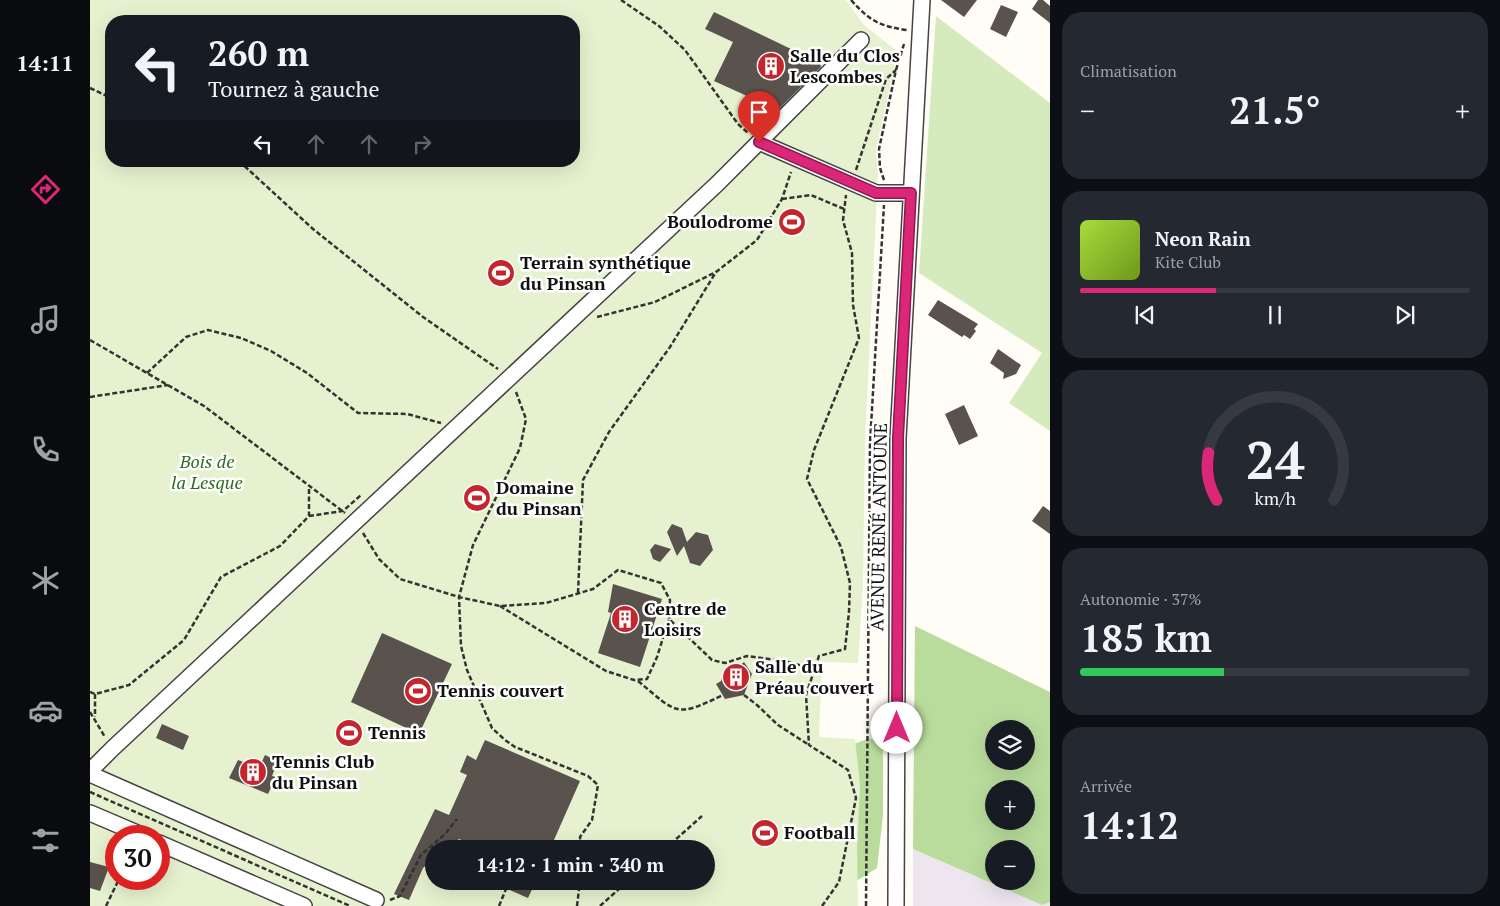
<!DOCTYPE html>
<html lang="fr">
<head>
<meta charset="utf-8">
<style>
  :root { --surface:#171b24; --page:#242831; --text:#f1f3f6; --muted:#9ea1a6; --line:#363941; --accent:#db2777 }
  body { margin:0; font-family:"PT Serif",serif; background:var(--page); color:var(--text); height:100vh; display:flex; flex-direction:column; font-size:19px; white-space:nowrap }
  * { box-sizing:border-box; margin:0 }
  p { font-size:16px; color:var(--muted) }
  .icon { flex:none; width:28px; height:28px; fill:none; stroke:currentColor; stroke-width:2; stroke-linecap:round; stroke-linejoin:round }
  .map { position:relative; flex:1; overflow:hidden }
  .side { display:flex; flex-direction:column; gap:12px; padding:12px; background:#0d0f14; width:450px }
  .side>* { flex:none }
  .top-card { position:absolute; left:15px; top:15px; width:475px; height:152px; border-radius:20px; box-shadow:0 5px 20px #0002; background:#171b24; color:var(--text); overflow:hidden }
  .tools { position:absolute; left:895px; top:720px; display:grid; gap:10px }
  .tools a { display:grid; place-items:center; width:50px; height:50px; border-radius:50%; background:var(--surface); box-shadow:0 5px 20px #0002; font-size:25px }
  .speed { position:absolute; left:15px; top:825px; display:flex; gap:10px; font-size:25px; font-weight:700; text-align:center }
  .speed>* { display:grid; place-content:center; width:65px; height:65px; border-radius:50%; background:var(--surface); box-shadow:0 5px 20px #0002; line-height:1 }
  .speed .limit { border:8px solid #d22; background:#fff; color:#111 }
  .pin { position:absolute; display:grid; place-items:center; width:42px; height:42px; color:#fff; margin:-51px -21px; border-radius:50% 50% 50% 0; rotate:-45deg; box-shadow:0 0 5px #0007 }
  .pin .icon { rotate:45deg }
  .me { position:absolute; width:55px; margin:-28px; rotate:0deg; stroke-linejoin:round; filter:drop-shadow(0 0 4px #0008) }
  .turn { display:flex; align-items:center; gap:18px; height:105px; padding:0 20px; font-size:22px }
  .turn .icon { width:65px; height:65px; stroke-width:2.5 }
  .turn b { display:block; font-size:35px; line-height:42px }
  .lanes { display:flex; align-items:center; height:48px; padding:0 20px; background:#0003; justify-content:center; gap:25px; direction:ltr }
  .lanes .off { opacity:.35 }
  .big { font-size:38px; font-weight:700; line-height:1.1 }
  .side .tile { flex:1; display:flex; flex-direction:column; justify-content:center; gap:8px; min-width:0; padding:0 18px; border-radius:20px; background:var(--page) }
  .side .dial { align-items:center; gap:0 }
  .dial svg { height:130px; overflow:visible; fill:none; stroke:var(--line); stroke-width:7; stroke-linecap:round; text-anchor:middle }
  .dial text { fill:var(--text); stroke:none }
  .song { display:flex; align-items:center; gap:15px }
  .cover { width:60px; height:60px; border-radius:8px; background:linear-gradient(135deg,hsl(80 70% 55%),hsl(80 70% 35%)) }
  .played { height:5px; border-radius:2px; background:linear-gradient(90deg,var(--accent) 35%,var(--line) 35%) }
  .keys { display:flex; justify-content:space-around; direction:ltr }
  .heat { display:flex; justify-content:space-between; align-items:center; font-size:28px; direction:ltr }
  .charge { height:8px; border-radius:4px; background:linear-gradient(90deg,#34c759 37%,var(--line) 0) }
  .trip { position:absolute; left:335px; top:840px; width:290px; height:50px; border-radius:25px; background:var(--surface); box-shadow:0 5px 20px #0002; font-weight:700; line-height:50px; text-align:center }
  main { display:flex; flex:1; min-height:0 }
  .dock { display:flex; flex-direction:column; width:90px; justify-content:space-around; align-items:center; background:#090b0e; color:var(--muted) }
  .dock .icon { width:35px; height:35px }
  .dock .selected { color:var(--accent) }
  .dock b { font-size:22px; color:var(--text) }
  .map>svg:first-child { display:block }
  .industrial { fill:#eee6ef }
  .green { fill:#d5ebbd }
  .forest { fill:#b9dc9c; fill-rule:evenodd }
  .pitch { fill:#e6f2cf; fill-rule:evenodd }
  .building { fill:#5a524d }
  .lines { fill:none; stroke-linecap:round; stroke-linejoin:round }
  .minor-casing { stroke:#444; stroke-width:18 }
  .path { stroke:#333; stroke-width:2.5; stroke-dasharray:5 2.5; stroke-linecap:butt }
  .minor { stroke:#fff; stroke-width:15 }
  .route-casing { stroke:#8e194d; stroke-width:12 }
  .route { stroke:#db2777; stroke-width:9 }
  .labels { text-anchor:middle; stroke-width:5; stroke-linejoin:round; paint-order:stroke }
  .poi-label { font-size:18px; font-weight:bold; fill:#111; stroke:#fff; text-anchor:start }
  .park-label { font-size:18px; font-style:italic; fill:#2f6b1f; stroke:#fff }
  .street-label { font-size:18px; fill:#111; stroke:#fff }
</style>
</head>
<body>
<main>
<nav class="dock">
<b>14:11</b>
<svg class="icon selected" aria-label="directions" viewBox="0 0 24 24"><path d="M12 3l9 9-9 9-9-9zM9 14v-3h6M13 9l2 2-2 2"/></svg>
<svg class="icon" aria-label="music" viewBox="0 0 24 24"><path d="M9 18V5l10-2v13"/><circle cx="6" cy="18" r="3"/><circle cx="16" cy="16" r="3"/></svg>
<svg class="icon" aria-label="phone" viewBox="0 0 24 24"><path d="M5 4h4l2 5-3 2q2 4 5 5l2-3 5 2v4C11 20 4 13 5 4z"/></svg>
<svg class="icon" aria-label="climate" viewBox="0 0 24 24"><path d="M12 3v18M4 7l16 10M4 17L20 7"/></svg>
<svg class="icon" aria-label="car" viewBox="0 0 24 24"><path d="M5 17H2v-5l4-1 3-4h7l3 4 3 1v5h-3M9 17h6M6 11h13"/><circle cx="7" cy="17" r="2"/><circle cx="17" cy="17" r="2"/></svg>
<svg class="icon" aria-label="filters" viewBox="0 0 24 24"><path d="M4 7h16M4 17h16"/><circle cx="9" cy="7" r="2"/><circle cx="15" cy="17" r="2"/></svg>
</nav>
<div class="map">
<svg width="960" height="906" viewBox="0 0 960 906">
  <rect width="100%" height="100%" fill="#fffdf5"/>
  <path class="industrial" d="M 823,849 L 952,904 L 960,902 L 960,906 L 823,906 Z"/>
  <path class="green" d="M 846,16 L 960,103 L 960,431 L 919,403 L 952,353 L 829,273 Z"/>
  <path class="forest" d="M 825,626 L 960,692 L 960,902 L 952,905 L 823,849 ZM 904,729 L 936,729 L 936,761 L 904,761 ZM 904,789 L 936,789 L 936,821 L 904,821 ZM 904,849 L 936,849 L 936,881 L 904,881 Z
    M 780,738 L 793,747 L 793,815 L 787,868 L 768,880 L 743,877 L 723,768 L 726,740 L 764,744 Z"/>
  <path class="pitch" d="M 0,0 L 756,0 L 774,25 L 808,52 L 786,149 L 788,176 L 775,439 L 773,585 L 768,663 L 732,662 L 729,737 L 765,739 L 770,785 L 767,848 L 768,906 L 0,906 ZM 21,21 L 484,21 L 484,161 L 21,161 ZM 26,836 L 69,836 L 69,879 L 26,879 ZM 344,849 L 616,849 L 616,881 L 344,881 Z"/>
  <path class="building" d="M 851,0 L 887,0 L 874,17 Z
    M 948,0 L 953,0 L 960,6 L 960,23 L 942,9 Z
    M 911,5 L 928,12 L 916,37 L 900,29 Z
    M 624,12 L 730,63 L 731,67 L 688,110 L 624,81 L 643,42 L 615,29 Z
    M 848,300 L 888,324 L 884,329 L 886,331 L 880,339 L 874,335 L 872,337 L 838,315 Z
    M 908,349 L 931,365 L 926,374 L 913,379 L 914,373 L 900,363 Z
    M 874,405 L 888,436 L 869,445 L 855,414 Z
    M 953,506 L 960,511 L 960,534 L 942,521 Z
    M 582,524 L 592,528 L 597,542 L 606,532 L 618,535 L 623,550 L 610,566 L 600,563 L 594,546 L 587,556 L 577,532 Z
    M 565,544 L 581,549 L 570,562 L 563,559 L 560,550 Z
    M 523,584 L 572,599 L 550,667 L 508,653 L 521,613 L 518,612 Z
    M 292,633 L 362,664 L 329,734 L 261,702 Z
    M 654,662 L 662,674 L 654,695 L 635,699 L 626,684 L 631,681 L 635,671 L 648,667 Z
    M 72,724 L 99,736 L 93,750 L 66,738 Z
    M 395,740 L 490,781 L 460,849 L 390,849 L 369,839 L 357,849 L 344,849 L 344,859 L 333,868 L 319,900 L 304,894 L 345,809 L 359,815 L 377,775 L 370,772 L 377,755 L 386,760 Z
    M 175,755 L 188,761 L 182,776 L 186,777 L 178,794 L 139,778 L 148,760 L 169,768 Z
    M 0,862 L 19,867 L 10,891 L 0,888 Z
    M 399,881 L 446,881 L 438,898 Z"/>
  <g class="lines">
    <g class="minor-casing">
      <path id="minor" d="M 669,142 L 786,193 L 821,193
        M 0,774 L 286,900
        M 0,775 L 3,768 L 22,749 L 627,184 L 771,40
        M 0,813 L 54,836
        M 69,843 L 214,906
        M 806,906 L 808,438 L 832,0"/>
    </g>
    <path class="path" d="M 531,0 L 569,26 L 595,50 L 648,124 L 658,133
      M 761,0 C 780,21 789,26 817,30
      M 0,88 L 21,98
      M 149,161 L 223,229 L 333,317 L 408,369
      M 766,170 L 796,79 L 806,70
      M 794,180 L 790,168 L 789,149 L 806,70 L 814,44
      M 692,199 L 721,195 L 754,209
      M 507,317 L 565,302 L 626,272 L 667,240 L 692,199 L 701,172
      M 0,340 L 114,406 L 255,513
      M 57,373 L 96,337 L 118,330 L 151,338 L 181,351 L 217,373 L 268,413 L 317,414 L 351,423
      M 426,392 L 436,419 L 430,448 L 383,545 L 369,597 L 371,646 L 377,670 L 402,728 L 415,740 L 425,747 L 498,776 L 508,785 L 502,820 L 490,837 L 491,849
      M 0,397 L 78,385
      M 219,516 L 253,511 L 271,495
      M 273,533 L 289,559 L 310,579 L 369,597 L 410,606 L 456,603 L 503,589 L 528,570 L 571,583 L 580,600 L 579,619 L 622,660 L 635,663 L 657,656 L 694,661 L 725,669
      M 488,593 L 493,480 L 519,432 L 580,347 L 626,272
      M 410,606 L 516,671 L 544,680 L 557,679 L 567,657 L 579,619
      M 548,681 C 588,714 585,718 633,695
      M 0,692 L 5,694 L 39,685 L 94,640 L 131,577 L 190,546 L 219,516 L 219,486
      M 5,694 L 5,717
      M 654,695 L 667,705 L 688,725 L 719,745
      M 0,712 L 15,737
      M 0,792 L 260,906
      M 575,849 L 612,816
      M 300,900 L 310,896 L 331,855 L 355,834 L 367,819
      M 16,906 L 29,879
      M 409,906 L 416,889
      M 487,906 L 490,881
      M 510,906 L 538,881
      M 732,906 L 749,882 L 766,798 L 758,770 L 719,745 L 716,695 L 729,656 L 755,649 L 759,612 L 760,583 L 751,547 L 717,479 L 724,450 L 769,338 L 763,305 L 762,253 L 753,220 L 756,195
      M 776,906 L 780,443 L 794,205"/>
    <use href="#minor" class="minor"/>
  </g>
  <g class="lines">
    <g class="route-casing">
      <path id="route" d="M 669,142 L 786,193 L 821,193 L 808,438 L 807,728"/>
    </g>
    <use href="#route" class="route"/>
  </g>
  <defs>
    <g id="building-disc" transform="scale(1.4375)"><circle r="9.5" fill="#c4262e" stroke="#fff"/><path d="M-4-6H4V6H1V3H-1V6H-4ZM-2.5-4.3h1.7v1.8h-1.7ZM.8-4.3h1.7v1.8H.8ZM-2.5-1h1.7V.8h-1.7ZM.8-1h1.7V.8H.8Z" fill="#fff"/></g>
    <g id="stadium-disc" transform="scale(1.4375)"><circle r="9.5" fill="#c4262e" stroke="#fff"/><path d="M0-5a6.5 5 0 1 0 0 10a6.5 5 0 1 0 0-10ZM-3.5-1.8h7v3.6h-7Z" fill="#fff"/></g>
  </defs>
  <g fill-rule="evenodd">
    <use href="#building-disc" x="681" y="66"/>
    <use href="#stadium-disc" x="702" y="222"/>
    <use href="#stadium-disc" x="411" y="273"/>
    <use href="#stadium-disc" x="387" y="498"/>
    <use href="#building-disc" x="535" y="619"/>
    <use href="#building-disc" x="646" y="677"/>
    <use href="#stadium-disc" x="328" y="691"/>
    <use href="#stadium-disc" x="259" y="733"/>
    <use href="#building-disc" x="163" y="772"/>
    <use href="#stadium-disc" x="675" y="833"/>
  </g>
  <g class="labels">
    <g class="poi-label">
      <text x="700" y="62">Salle du Clos<tspan x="700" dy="21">Lescombes</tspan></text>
      <text x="683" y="228" text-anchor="end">Boulodrome</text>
      <text x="430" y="269">Terrain synthétique<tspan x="430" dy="21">du Pinsan</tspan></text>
      <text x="406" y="494">Domaine<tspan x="406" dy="21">du Pinsan</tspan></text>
      <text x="554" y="615">Centre de<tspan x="554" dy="21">Loisirs</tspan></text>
      <text x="665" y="673">Salle du<tspan x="665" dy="21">Préau couvert</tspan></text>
      <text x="347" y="697">Tennis couvert</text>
      <text x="278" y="739">Tennis</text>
      <text x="182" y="768">Tennis Club<tspan x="182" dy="21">du Pinsan</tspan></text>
      <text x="694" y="839">Football</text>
    </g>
    <g class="park-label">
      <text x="117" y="468">Bois de<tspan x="117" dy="21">la Lesque</tspan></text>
    </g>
    <g class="street-label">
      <text transform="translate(789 527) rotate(-89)" y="6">AVENUE RENÉ ANTOUNE</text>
    </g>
  </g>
</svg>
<div class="tools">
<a><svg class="icon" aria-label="layers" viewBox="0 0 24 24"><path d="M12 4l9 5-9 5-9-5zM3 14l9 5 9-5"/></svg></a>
<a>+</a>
<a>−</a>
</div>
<div class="speed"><div class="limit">30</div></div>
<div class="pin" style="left:669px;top:142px;background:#d93025"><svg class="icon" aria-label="arrive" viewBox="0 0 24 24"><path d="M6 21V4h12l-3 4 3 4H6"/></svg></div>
<svg class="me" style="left:807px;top:728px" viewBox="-20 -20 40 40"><circle r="19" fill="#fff"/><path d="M0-13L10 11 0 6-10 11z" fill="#db2777"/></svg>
<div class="trip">14:12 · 1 min · 340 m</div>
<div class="top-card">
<div class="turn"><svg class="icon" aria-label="left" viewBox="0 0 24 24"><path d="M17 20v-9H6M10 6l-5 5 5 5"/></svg><div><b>260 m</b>Tournez à gauche</div></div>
<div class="lanes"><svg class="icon" aria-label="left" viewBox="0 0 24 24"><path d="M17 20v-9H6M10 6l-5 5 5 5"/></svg><svg class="icon off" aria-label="ahead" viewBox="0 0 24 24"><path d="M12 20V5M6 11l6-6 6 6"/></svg><svg class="icon off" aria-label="ahead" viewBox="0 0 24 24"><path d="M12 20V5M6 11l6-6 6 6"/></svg><svg class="icon off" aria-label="right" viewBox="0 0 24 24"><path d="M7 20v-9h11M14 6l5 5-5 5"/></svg></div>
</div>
</div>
<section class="side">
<div class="tile"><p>Climatisation</p>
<div class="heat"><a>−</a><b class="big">21.5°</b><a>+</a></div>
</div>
<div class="tile">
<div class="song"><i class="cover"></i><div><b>Neon Rain</b><p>Kite Club</p></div></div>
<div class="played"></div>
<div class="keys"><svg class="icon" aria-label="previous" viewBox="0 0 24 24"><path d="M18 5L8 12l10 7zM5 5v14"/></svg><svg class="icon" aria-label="pause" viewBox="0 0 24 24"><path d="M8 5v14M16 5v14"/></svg><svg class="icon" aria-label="next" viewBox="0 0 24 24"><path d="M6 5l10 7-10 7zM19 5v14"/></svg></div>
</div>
<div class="tile dial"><svg viewBox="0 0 100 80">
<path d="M14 69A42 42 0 1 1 86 69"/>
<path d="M14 69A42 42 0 0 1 9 40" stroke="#db2777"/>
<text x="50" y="56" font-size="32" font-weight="700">24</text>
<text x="50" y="72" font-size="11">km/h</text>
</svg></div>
<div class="tile"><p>Autonomie · 37%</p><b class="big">185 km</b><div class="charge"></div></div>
<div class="tile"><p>Arrivée</p><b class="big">14:12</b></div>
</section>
</main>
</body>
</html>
